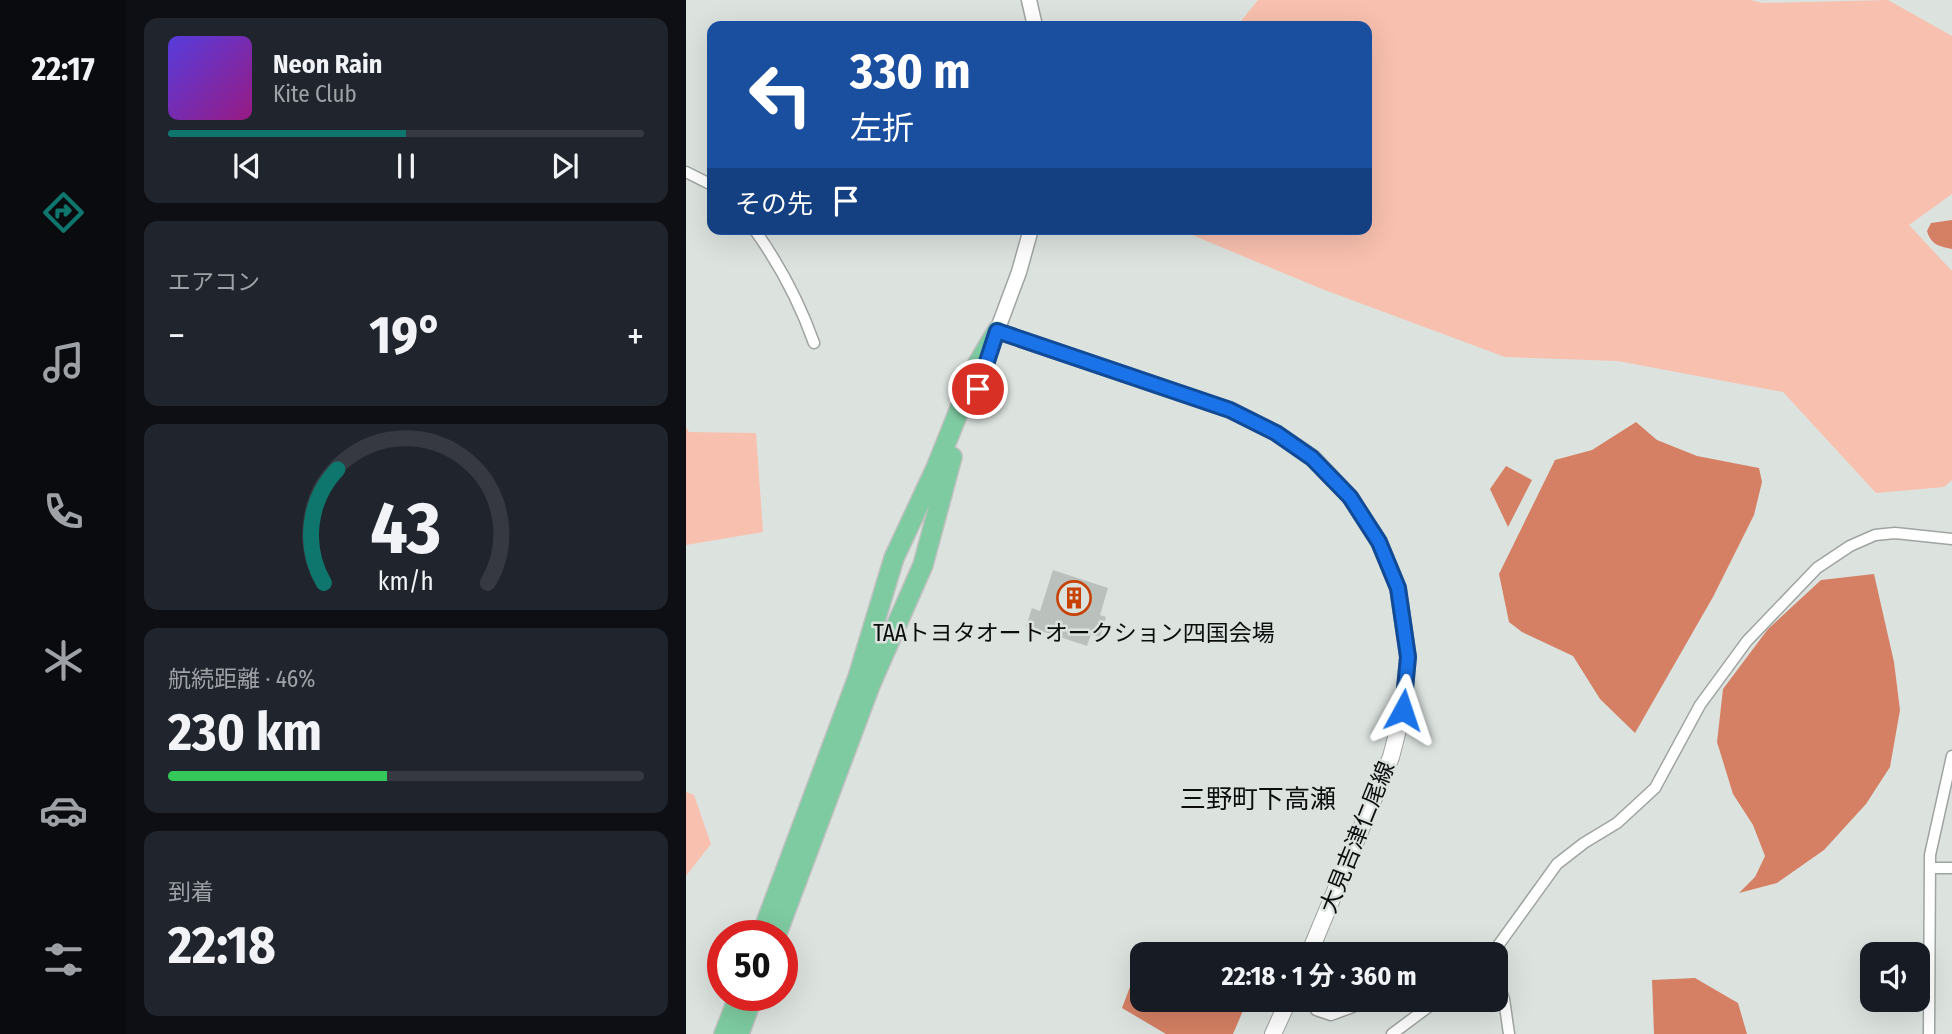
<!DOCTYPE html>
<html lang="ja">
<head>
<meta charset="utf-8">
<style>
  :root { --surface:#171b24; --page:#20242c; --text:#f1f3f6; --muted:#9ea1a6; --line:#363941; --accent:#0f766e }
  body { margin:0; font-family:"Fira Sans Condensed","Noto Sans JP",sans-serif; background:var(--page); color:var(--text); height:100vh; display:flex; flex-direction:column; font-size:26px; white-space:nowrap }
  * { box-sizing:border-box; margin:0 }
  p { font-size:23px; color:var(--muted) }
  .icon { flex:none; width:38px; height:38px; fill:none; stroke:currentColor; stroke-width:2; stroke-linecap:round; stroke-linejoin:round }
  .map { position:relative; flex:1; overflow:hidden }
  .sheet { display:flex; flex-direction:column; gap:18px; padding:18px; background:#0d0f14; width:560px }
  .sheet>* { flex:none }
  .top-card { position:absolute; left:21px; top:21px; width:665px; height:214px; border-radius:14px; box-shadow:0 7px 28px #0002; background:#1a4fa0; color:#fff; overflow:hidden }
  .buttons { position:absolute; left:1174px; top:942px; display:grid; gap:14px }
  .buttons a { display:grid; place-items:center; width:70px; height:70px; border-radius:14px; background:var(--surface); box-shadow:0 7px 28px #0002; font-size:35px }
  .speed { position:absolute; left:21px; top:920px; display:flex; gap:14px; font-size:35px; font-weight:700; text-align:center }
  .speed>* { display:grid; place-content:center; width:91px; height:91px; border-radius:50%; background:var(--surface); box-shadow:0 7px 28px #0002; line-height:1 }
  .speed .limit { border:10px solid #d22; background:#fff; color:#111 }
  .pin { position:absolute; display:grid; place-items:center; width:60px; height:60px; color:#fff; margin:-30px; border:4px solid #fff; border-radius:50%; box-shadow:0 2px 7px #0007 }
  .me { position:absolute; width:77px; margin:-38px; rotate:5deg; stroke-linejoin:round; filter:drop-shadow(0 0 5px #0008) }
  .turn { display:flex; align-items:center; gap:24px; height:147px; padding:0 28px; font-size:32px }
  .turn .icon { width:91px; height:91px; stroke-width:2.5 }
  .turn b { display:block; font-size:49px; line-height:60px }
  .then { display:flex; align-items:center; height:66px; padding:0 28px; background:#0003; gap:14px; font-size:26px }
  .big { font-size:52px; font-weight:700; line-height:1.1 }
  .sheet .tile { flex:1; display:flex; flex-direction:column; justify-content:center; gap:10px; min-width:0; padding:0 24px; border-radius:14px; background:var(--page) }
  .sheet .dial { align-items:center; gap:0 }
  .dial svg { height:182px; overflow:visible; fill:none; stroke:var(--line); stroke-width:7; stroke-linecap:round; text-anchor:middle }
  .dial text { fill:var(--text); stroke:none }
  .song { display:flex; align-items:center; gap:21px }
  .cover { width:84px; height:84px; border-radius:10px; background:linear-gradient(135deg,hsl(250 70% 55%),hsl(310 70% 35%)) }
  .played { height:7px; border-radius:4px; background:linear-gradient(90deg,var(--accent) 50%,var(--line) 50%) }
  .keys { display:flex; justify-content:space-around; direction:ltr }
  .heat { display:flex; justify-content:space-between; align-items:center; font-size:38px; direction:ltr }
  .charge { height:10px; border-radius:5px; background:linear-gradient(90deg,#34c759 46%,var(--line) 0) }
  .trip { position:absolute; left:444px; top:942px; width:378px; height:70px; border-radius:14px; background:var(--surface); box-shadow:0 7px 28px #0002; font-weight:700; line-height:70px; text-align:center }
  main { display:flex; flex:1; min-height:0 }
  .menu { display:flex; flex-direction:column; width:126px; justify-content:space-around; align-items:center; background:#090b0e; color:var(--muted) }
  .menu .icon { width:49px; height:49px }
  .menu .on { color:var(--accent) }
  .menu b { font-size:32px; color:var(--text) }
  .map>svg:first-child { display:block }
  .green { fill:#f8c0ae }
  .water { fill:#d58064 }
  .building { fill:#bac0bc }
  .lines { fill:none; stroke-linecap:round; stroke-linejoin:round }
  .minor-casing { stroke:#9ea4a0; stroke-width:13 }
  .tertiary-casing { stroke:#9ea4a0; stroke-width:17 }
  .secondary-casing { stroke:#9ea4a0; stroke-width:18 }
  .motorway-casing { stroke:#c0c0c0; stroke-width:22 }
  .minor { stroke:#fff; stroke-width:10 }
  .tertiary { stroke:#fff; stroke-width:14 }
  .secondary { stroke:#fff; stroke-width:16 }
  .motorway { stroke:#7ecba1; stroke-width:19 }
  .route-casing { stroke:#114b97; stroke-width:18 }
  .route { stroke:#1a73e8; stroke-width:12 }
  .labels { text-anchor:middle; stroke-width:5; stroke-linejoin:round; paint-order:stroke }
  .poi-label { font-size:23px; fill:#0c0e0d; stroke:#dce3df }
  .street-label { font-size:23px; fill:#0c0e0d; stroke:#dce3df }
  .quarter-label { font-size:26px; fill:#0c0e0d; stroke:#dce3df }
</style>
</head>
<body>
<main>
<nav class="menu">
<b>22:17</b>
<svg class="icon on" aria-label="directions" viewBox="0 0 24 24"><path d="M12 3l9 9-9 9-9-9zM9 14v-3h6M13 9l2 2-2 2"/></svg>
<svg class="icon" aria-label="music" viewBox="0 0 24 24"><path d="M9 18V5l10-2v13"/><circle cx="6" cy="18" r="3"/><circle cx="16" cy="16" r="3"/></svg>
<svg class="icon" aria-label="phone" viewBox="0 0 24 24"><path d="M5 4h4l2 5-3 2q2 4 5 5l2-3 5 2v4C11 20 4 13 5 4z"/></svg>
<svg class="icon" aria-label="climate" viewBox="0 0 24 24"><path d="M12 3v18M4 7l16 10M4 17L20 7"/></svg>
<svg class="icon" aria-label="car" viewBox="0 0 24 24"><path d="M5 17H2v-5l4-1 3-4h7l3 4 3 1v5h-3M9 17h6M6 11h13"/><circle cx="7" cy="17" r="2"/><circle cx="17" cy="17" r="2"/></svg>
<svg class="icon" aria-label="filters" viewBox="0 0 24 24"><path d="M4 7h16M4 17h16"/><circle cx="9" cy="7" r="2"/><circle cx="15" cy="17" r="2"/></svg>
</nav>
<section class="sheet">
<div class="tile">
<div class="song"><i class="cover"></i><div><b>Neon Rain</b><p>Kite Club</p></div></div>
<div class="played"></div>
<div class="keys"><svg class="icon" aria-label="previous" viewBox="0 0 24 24"><path d="M18 5L8 12l10 7zM5 5v14"/></svg><svg class="icon" aria-label="pause" viewBox="0 0 24 24"><path d="M8 5v14M16 5v14"/></svg><svg class="icon" aria-label="next" viewBox="0 0 24 24"><path d="M6 5l10 7-10 7zM19 5v14"/></svg></div>
</div>
<div class="tile"><p>エアコン</p>
<div class="heat"><a>−</a><b class="big">19°</b><a>+</a></div>
</div>
<div class="tile dial"><svg viewBox="0 0 100 80">
<path d="M14 69A42 42 0 1 1 86 69"/>
<path d="M14 69A42 42 0 0 1 20 19" stroke="#0f766e"/>
<text x="50" y="56" font-size="32" font-weight="700">43</text>
<text x="50" y="72" font-size="11">km/h</text>
</svg></div>
<div class="tile"><p>航続距離 · 46%</p><b class="big">230 km</b><div class="charge"></div></div>
<div class="tile"><p>到着</p><b class="big">22:18</b></div>
</section>
<div class="map">
<svg width="1266" height="1034" viewBox="0 0 1266 1034">
  <rect width="100%" height="100%" fill="#dce3df"/>
  <path class="green" d="M 572,0 L 1065,0 L 1077,3 L 1202,0 L 1266,36 L 1266,194 L 1223,225 L 1266,271 L 1266,480 L 1258,487 L 1190,493 L 1097,392 L 932,361 L 819,357 L 636,289 L 494,230 L 681,229 L 681,26 L 551,26 Z
    M 0,427 L 3,432 L 70,433 L 77,532 L 0,545 Z
    M 0,792 L 8,795 L 25,844 L 0,876 Z"/>
  <path class="water" d="M 1266,220 L 1266,249 C 1253,246 1245,245 1241,231 L 1245,223 Z
    M 950,422 L 971,440 L 1011,456 L 1073,468 L 1076,482 L 1068,515 L 1027,597 L 949,733 L 914,699 L 887,656 L 836,632 L 823,622 L 813,574 L 869,460 L 906,450 Z
    M 820,466 L 846,480 L 822,527 L 804,489 Z
    M 1188,574 L 1208,662 L 1214,710 L 1204,767 L 1180,804 L 1138,850 L 1091,883 L 1053,893 L 1069,877 L 1079,856 L 1067,825 L 1047,794 L 1031,742 L 1037,689 L 1082,629 L 1135,580 Z
    M 457,975 L 457,999 L 562,999 L 547,1034 L 480,1034 L 436,1008 L 447,979 Z
    M 1009,978 L 1052,1003 L 1061,1034 L 968,1034 L 966,980 Z"/>
  <path class="building" d="M 367,570 L 422,588 L 414,615 L 420,617 L 414,637 L 405,634 L 401,646 L 340,626 L 346,608 L 354,611 Z"/>
  <g class="lines">
    <g class="minor-casing">
      <path id="minor" d="M 0,172 L 26,185
        M 68,229 C 94,265 113,301 128,343
        M 1244,868 L 1266,868
        M 806,954 L 871,864 L 898,843 L 931,823 L 969,788 L 1014,705 L 1061,641 L 1131,568 L 1164,546 L 1189,535 L 1209,533 L 1266,539
        M 810,978 L 818,999 L 823,1034
        M 634,999 L 630,1010 L 645,1015 L 688,999
        M 722,999 L 739,1009
        M 706,1034 L 753,999
        M 1243,1034 L 1244,855 L 1266,756"/>
    </g>
    <g class="tertiary-casing">
      <path id="tertiary" d="M 343,0 L 349,26
        M 311,331 L 333,272 L 345,229"/>
    </g>
    <g class="secondary-casing">
      <path id="secondary" d="M 311,331 L 544,410 L 590,433 L 627,458 L 664,497 L 693,542 L 712,588 L 722,657 L 717,710 L 705,757 L 623,954
        M 587,1034 L 603,999"/>
    </g>
    <g class="motorway-casing">
      <path id="motorway" d="M 75,936 L 172,677 L 208,558 L 250,468 L 292,363 L 311,331
        M 90,936 L 185,683 L 237,565 L 266,457
        M 38,1034 L 53,996
        M 53,1034 L 67,996"/>
    </g>
    <use href="#minor" class="minor"/>
    <use href="#tertiary" class="tertiary"/>
    <use href="#secondary" class="secondary"/>
    <use href="#motorway" class="motorway"/>
  </g>
  <g class="lines">
    <g class="route-casing">
      <path id="route" d="M 292,389 L 311,331 L 544,410 L 590,433 L 626,458 L 664,497 L 693,542 L 712,588 L 722,657 L 717,710"/>
    </g>
    <use href="#route" class="route"/>
  </g>
  <defs>
    <g id="building-ring" transform="scale(1.75)"><circle r="9.5" fill="#dce3df" stroke="#c74102" stroke-width="1.5"/><path d="M-4-6H4V6H1V3H-1V6H-4ZM-2.5-4.3h1.7v1.8h-1.7ZM.8-4.3h1.7v1.8H.8ZM-2.5-1h1.7V.8h-1.7ZM.8-1h1.7V.8H.8Z" fill="#c74102"/></g>
  </defs>
  <g fill-rule="evenodd">
    <use href="#building-ring" x="388" y="598"/>
  </g>
  <g class="labels">
    <g class="poi-label">
      <text x="388" y="641">TAAトヨタオートオークション四国会場</text>
    </g>
    <g class="street-label">
      <text transform="translate(671 837) rotate(-68)" y="8">大見吉津仁尾線</text>
    </g>
    <g class="quarter-label">
      <text x="572" y="808">三野町下高瀬</text>
    </g>
  </g>
</svg>
<div class="buttons">
<a><svg class="icon" aria-label="sound" viewBox="0 0 24 24"><path d="M4 9h4l5-4v14l-5-4H4zM17 9q2 3 0 6"/></svg></a>
</div>
<div class="speed"><div class="limit">50</div></div>
<div class="pin" style="left:292px;top:389px;background:#d93025"><svg class="icon" aria-label="arrive" viewBox="0 0 24 24"><path d="M6 21V4h12l-3 4 3 4H6"/></svg></div>
<svg class="me" style="left:717px;top:710px" viewBox="-20 -20 40 40"><path d="M0-17L14 15 0 8-14 15z" fill="#1a73e8" stroke="#fff" stroke-width="4"/></svg>
<div class="trip">22:18 · 1 分 · 360 m</div>
<div class="top-card">
<div class="turn"><svg class="icon" aria-label="left" viewBox="0 0 24 24"><path d="M17 20v-9H6M10 6l-5 5 5 5"/></svg><div><b>330 m</b>左折</div></div>
<div class="then">その先<svg class="icon" aria-label="arrive" viewBox="0 0 24 24"><path d="M6 21V4h12l-3 4 3 4H6"/></svg></div>
</div>
</div>
</main>
</body>
</html>
